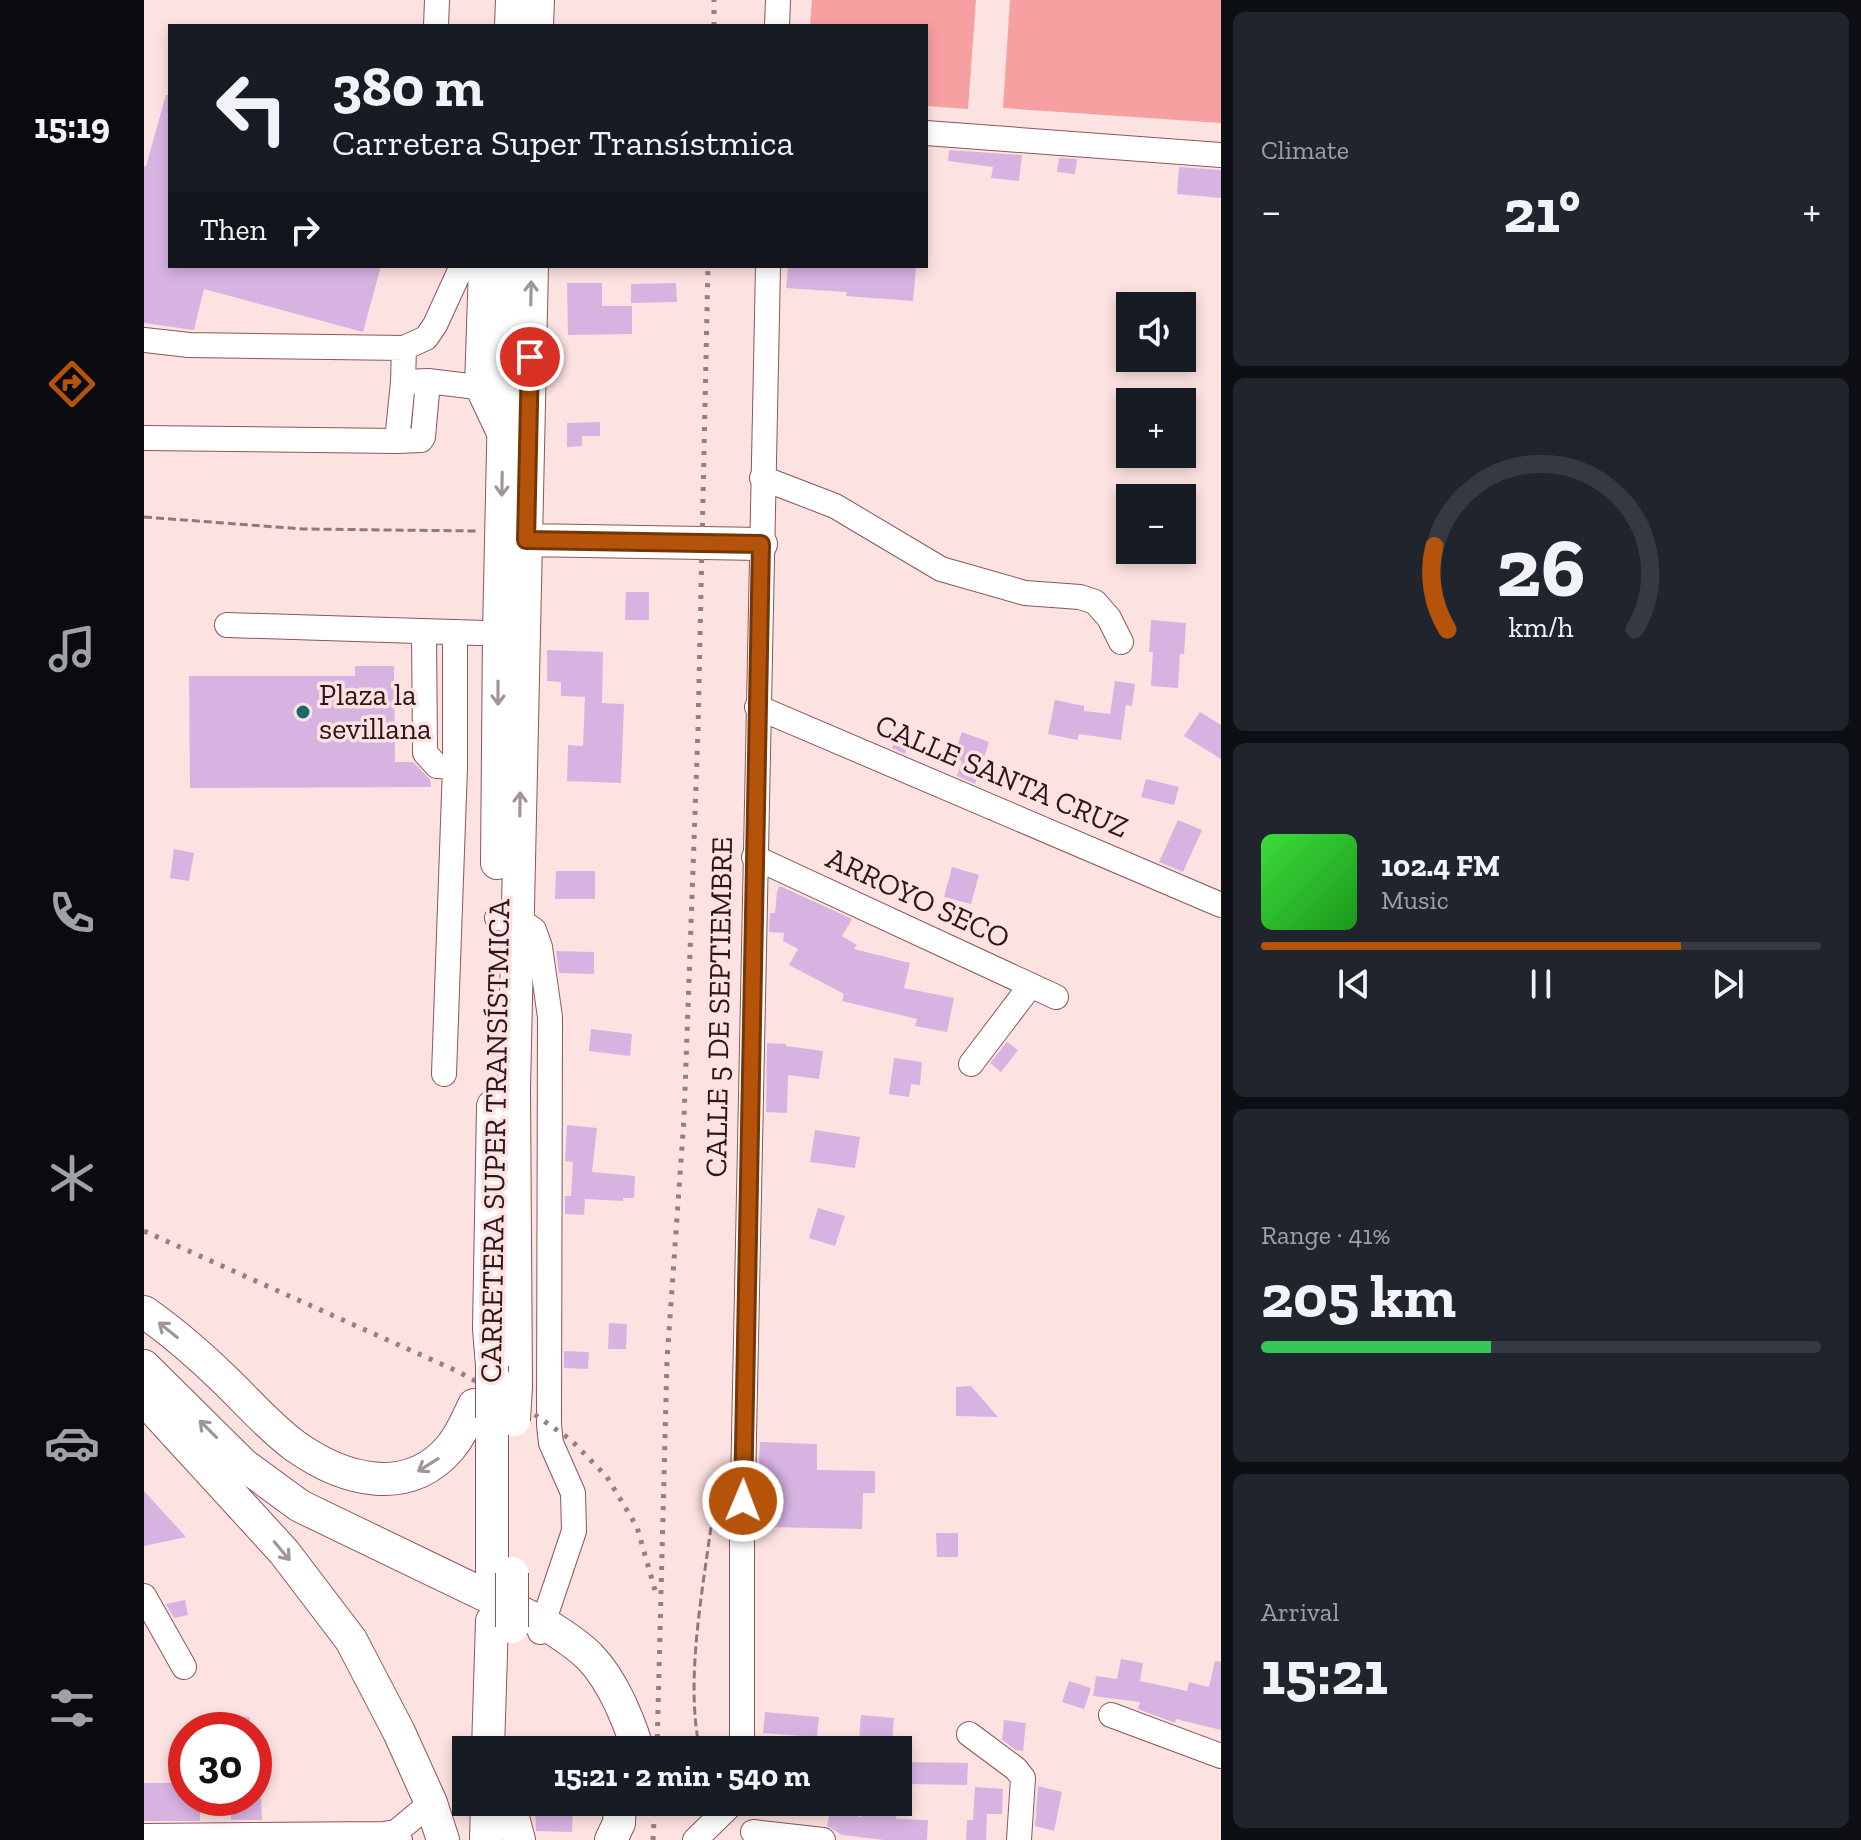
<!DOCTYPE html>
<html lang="en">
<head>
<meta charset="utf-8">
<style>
  :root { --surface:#171b24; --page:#20242c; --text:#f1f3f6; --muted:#9ea1a6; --line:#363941; --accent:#b45309 }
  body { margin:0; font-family:"Zilla Slab",serif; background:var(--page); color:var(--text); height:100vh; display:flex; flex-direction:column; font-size:30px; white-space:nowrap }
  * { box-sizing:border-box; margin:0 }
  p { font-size:26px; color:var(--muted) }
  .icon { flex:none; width:44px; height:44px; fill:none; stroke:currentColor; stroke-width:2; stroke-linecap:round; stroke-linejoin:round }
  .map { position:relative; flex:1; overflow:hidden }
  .details { display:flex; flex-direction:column; gap:12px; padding:12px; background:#0d0f14; width:640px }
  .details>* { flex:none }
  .top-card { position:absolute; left:24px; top:24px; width:760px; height:244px; border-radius:0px; box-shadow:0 4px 12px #0003; background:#171b24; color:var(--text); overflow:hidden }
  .buttons { position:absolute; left:972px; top:292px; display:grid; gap:16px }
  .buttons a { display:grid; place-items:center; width:80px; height:80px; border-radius:0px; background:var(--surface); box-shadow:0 4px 12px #0003; font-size:40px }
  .speed { position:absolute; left:24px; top:1712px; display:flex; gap:16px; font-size:40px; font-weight:700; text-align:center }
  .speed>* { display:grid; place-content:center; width:104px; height:104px; border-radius:50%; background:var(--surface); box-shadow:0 4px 12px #0003; line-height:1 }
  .speed .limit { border:12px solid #d22; background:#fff; color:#111 }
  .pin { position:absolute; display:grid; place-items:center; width:68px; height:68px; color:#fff; margin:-34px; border:4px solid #fff; border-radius:50%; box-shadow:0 2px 8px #0007 }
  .me { position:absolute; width:88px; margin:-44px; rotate:1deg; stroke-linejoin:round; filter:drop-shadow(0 0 6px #0008) }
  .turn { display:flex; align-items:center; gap:28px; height:168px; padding:0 32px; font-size:36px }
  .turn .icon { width:104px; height:104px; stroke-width:2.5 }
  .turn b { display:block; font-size:56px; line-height:68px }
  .then { display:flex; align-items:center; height:76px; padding:0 32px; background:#0003; gap:16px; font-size:30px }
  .big { font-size:60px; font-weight:700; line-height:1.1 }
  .details .card { flex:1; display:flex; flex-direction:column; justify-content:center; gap:12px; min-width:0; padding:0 28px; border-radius:12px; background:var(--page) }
  .details .dial { align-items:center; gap:0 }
  .dial svg { height:208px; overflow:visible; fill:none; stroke:var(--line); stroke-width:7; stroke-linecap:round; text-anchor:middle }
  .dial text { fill:var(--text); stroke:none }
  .song { display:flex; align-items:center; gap:24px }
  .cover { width:96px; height:96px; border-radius:12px; background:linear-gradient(135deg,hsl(120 70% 55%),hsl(120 70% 35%)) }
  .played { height:8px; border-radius:4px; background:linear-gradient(90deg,var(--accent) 75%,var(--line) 75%) }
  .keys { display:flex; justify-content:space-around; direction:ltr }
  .heat { display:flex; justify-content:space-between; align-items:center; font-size:44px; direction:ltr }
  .charge { height:12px; border-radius:6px; background:linear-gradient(90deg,#34c759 41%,var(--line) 0) }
  .trip { position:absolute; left:308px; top:1736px; width:460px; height:80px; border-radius:0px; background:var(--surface); box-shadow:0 4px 12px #0003; font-weight:700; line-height:80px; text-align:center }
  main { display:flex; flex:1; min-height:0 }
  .menu { display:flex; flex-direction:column; width:144px; justify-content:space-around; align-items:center; background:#090b0e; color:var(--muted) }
  .menu .icon { width:56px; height:56px }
  .menu .on { color:var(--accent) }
  .menu b { font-size:36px; color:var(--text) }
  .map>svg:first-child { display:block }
  .green { fill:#f7a0a2 }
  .building { fill:#d7b3e2 }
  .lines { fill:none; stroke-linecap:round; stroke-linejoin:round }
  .minor-casing { stroke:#8e5557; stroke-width:26 }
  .major-casing { stroke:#8e5557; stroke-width:34 }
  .path { stroke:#927979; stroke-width:3; stroke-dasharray:8 4; stroke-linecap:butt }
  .minor { stroke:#fff; stroke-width:24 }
  .major { stroke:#fff; stroke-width:32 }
  .rail { stroke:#987f7f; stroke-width:5; stroke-dasharray:4 8; stroke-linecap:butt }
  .major-bridge-casing { stroke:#8e5557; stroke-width:34; stroke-linecap:butt }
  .major-bridge { stroke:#fff; stroke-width:32 }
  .oneway { stroke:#a09697 }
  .route-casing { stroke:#753606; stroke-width:20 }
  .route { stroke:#b45309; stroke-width:14 }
  .poi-dot { fill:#1b686b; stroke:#fde2e2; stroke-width:3 }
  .labels { text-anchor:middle; stroke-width:7; stroke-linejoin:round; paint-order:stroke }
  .poi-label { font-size:30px; fill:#2d1617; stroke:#fde2e2; text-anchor:start }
  .street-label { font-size:30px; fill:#2d1617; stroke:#fde2e2 }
</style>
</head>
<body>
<main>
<nav class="menu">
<b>15:19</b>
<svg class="icon on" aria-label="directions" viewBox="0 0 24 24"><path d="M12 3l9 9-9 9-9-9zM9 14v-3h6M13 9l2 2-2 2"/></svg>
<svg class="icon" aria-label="music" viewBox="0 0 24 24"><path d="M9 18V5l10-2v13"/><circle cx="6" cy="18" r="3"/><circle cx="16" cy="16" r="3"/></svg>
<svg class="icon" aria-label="phone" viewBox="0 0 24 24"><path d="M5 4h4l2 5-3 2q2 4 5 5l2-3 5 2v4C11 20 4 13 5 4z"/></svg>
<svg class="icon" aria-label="climate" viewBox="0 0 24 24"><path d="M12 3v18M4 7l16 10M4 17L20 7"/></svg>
<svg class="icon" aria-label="car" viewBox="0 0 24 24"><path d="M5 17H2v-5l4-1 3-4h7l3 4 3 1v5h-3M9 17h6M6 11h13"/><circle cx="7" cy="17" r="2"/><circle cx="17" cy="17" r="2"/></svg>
<svg class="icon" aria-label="filters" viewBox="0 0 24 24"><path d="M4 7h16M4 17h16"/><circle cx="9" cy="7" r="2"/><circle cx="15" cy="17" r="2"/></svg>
</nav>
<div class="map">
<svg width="1077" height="1840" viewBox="0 0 1077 1840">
  <rect width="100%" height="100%" fill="#fde2e2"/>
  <path class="green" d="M 668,0 L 832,0 L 824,109 L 782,106 L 782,26 L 666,26 Z
    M 866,0 L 1077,0 L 1077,123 L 859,108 Z"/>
  <path class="building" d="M 22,95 L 26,95 L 26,266 L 237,266 L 219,332 L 60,289 L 50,330 L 0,323 L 0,166 L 2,166 Z
    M 805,150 L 878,155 L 875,181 L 847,178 L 849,167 L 804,161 Z
    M 915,158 L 933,159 L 931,174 L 913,172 Z
    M 1035,167 L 1077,170 L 1077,198 L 1033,194 Z
    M 644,266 L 772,266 L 769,301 L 702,296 L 703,292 L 642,288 Z
    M 423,283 L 458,283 L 458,306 L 488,306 L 488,334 L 424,335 Z
    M 532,283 L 533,302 L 487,303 L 487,284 Z
    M 456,422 L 456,436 L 438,436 L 438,446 L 423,447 L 423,423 Z
    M 482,592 L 505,592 L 505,620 L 481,620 Z
    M 1007,620 L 1042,623 L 1040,654 L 1036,654 L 1034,688 L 1007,686 L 1009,652 L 1005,652 Z
    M 403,650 L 459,652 L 458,703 L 480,704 L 477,783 L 423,781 L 424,745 L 439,746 L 441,697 L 417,696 L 417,682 L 403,681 Z
    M 211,666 L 250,666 L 251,762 L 269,762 L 286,779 L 287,787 L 46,788 L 45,676 L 211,676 Z
    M 971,681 L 991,684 L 988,706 L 982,705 L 977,740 L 935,734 L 933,740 L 904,734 L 911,700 L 940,706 L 940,711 L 966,714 Z
    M 1056,712 L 1077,725 L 1077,759 L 1040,736 Z
    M 818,732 L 845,742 L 831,784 L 813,776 L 818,761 L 809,758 Z
    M 753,733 L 766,738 L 761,754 L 748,748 Z
    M 1002,779 L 1035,787 L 1030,805 L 997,797 Z
    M 1034,820 L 1058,830 L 1039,872 L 1015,862 Z
    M 30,849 L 50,853 L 45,881 L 26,878 Z
    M 808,867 L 835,875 L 827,904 L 800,897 Z
    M 412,871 L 451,871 L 451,899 L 411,899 Z
    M 636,886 L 708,919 L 698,936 L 713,945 L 710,949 L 766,963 L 760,988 L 810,998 L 803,1032 L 771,1026 L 773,1019 L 698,1001 L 700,994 L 645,965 L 654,949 L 639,941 L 640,933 L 625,932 L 626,913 L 631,913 L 633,891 Z
    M 412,951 L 450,952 L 450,974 L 415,973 Z
    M 447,1029 L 488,1034 L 486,1056 L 445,1051 Z
    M 863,1042 L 874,1050 L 857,1072 L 846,1063 Z
    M 623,1043 L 642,1044 L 642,1046 L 679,1051 L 675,1079 L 644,1075 L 643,1113 L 622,1112 Z
    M 750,1058 L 778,1062 L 776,1085 L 767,1084 L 765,1097 L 745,1094 Z
    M 423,1125 L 453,1128 L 448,1172 L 491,1176 L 490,1198 L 479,1198 L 479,1201 L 441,1199 L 440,1215 L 421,1214 L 421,1196 L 427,1196 L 429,1162 L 421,1161 Z
    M 671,1130 L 716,1137 L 711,1168 L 666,1162 Z
    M 674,1208 L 701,1216 L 691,1246 L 665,1238 Z
    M 465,1323 L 483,1324 L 482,1349 L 464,1349 Z
    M 420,1351 L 445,1352 L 444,1369 L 420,1368 Z
    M 827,1386 L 854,1417 L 812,1416 L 812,1387 Z
    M 616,1442 L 673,1444 L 673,1470 L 731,1471 L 731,1493 L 719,1493 L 718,1529 L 623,1527 L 624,1491 L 614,1491 Z
    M 0,1491 L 42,1537 L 0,1546 Z
    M 792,1533 L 814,1533 L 814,1557 L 793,1557 Z
    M 41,1600 L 44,1615 L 30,1618 L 22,1604 Z
    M 977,1659 L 999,1663 L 996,1681 L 1043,1691 L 1045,1682 L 1065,1687 L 1071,1661 L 1077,1662 L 1077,1730 L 1032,1719 L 1031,1723 L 994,1709 L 996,1702 L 949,1696 L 952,1676 L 973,1679 Z
    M 925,1681 L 947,1688 L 940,1709 L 918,1702 Z
    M 621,1712 L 675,1717 L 673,1737 L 619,1733 Z
    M 717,1715 L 750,1718 L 748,1743 L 715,1740 Z
    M 76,1716 L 106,1717 L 105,1730 L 75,1730 Z
    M 860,1720 L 882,1723 L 879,1751 L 872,1750 L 858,1740 Z
    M 762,1762 L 824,1763 L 823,1785 L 762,1784 Z
    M 0,1783 L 42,1783 L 42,1798 L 56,1798 L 56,1821 L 0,1821 Z
    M 894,1786 L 918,1792 L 910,1831 L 891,1826 Z
    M 831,1787 L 859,1789 L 858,1814 L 843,1814 L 842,1840 L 822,1840 L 823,1820 L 829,1820 Z
    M 86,1798 L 117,1798 L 118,1820 L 87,1820 Z
    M 719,1802 L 754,1802 L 752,1819 L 784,1820 L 783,1840 L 740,1840 L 698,1835 L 683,1826 L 686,1811 L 718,1817 Z
    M 391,1804 L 429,1805 L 428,1832 L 392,1831 Z"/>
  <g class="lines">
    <g class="minor-casing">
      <path id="minor" d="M 292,26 L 293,0
        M 633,26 L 634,0
        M 782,133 L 1077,155
        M 0,340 L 45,345 L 260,348 L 259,382
        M 260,348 L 282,338 L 291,325 L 318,266
        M 333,387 L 337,266
        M 0,438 L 253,441 L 259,382 L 284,381 L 333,387 L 358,440
        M 253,441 L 277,440 L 279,437 L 284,381
        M 618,478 L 691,506 L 797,569 L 881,593 L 936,597 L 951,602 L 965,618 L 977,642
        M 83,625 L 370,634
        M 280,631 L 281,753 L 293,766 L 311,767 L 311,632
        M 613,707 L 1077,905
        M 610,857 L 912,997
        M 353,918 L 374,919 L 390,930 L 396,947 L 406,1017 L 405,1425 L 407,1443 L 429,1493 L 430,1531 L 396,1632
        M 827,1064 L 887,985
        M 300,1074 L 311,767
        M 0,1596 L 40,1667
        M 967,1715 L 1077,1756
        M 825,1734 L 872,1769 L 879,1778 L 875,1840
        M 598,1750 L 598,1535 L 624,266
        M 252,1832 L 287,1803
        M 609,1832 L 679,1840
        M 0,1836 L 239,1834 L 252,1832 L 256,1840
        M 551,1840 L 590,1802"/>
    </g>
    <g class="major-casing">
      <path id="major" d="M 367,26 L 368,0
        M 393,26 L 394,0
        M 364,533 L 382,540 L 617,544
        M 353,863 L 355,633 L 363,266
        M 0,1312 C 29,1332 55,1355 80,1379 C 104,1402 125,1427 151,1446 C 199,1480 263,1498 306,1448 C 317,1435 323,1420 330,1405
        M 0,1366 L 100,1465 L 156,1506 L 401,1624 C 440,1648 456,1661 476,1703 C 483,1719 490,1733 493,1750
        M 348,1366 L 345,1329 L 349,1106
        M 372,1386 L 370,1090 L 388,266
        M 0,1399 L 140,1552 L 207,1640 L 255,1732 L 287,1803 L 299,1840
        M 348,1418 L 348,1573
        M 344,1750 L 348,1621
        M 365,1802 L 375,1840
        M 342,1840 L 343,1802
        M 467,1840 L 475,1823 L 476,1802"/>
    </g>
    <path class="path" d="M 0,517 L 159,529 L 333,531
      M 556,1750 C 541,1684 558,1594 567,1527 L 570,1516 L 577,1512"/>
    <use href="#minor" class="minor"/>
    <use href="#major" class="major"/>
    <path class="rail" d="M 570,26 L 570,0
      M 0,1231 L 313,1371 L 383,1409 L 427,1440 L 463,1477 L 493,1527 L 511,1590
      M 513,1750 L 523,1360 L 540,1118 L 554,730 L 564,266
      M 509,1840 L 511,1802"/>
    <g class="major-bridge-casing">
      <path id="major-bridge" d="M 348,1418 L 348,1366
        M 370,1420 L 372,1386
        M 368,1627 L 368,1573"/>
    </g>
    <use href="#major-bridge" class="major-bridge"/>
  </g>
  <defs><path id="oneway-shaft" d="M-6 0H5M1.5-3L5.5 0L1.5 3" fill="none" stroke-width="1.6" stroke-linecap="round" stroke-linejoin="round" transform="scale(2)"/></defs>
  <g class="oneway">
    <use href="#oneway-shaft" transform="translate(387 293) rotate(-89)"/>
    <use href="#oneway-shaft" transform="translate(358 484) rotate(91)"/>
    <use href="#oneway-shaft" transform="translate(354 693) rotate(90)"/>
    <use href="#oneway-shaft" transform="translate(376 804) rotate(-89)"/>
    <use href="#oneway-shaft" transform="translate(24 1330) rotate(-141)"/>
    <use href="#oneway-shaft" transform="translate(64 1429) rotate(-135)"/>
    <use href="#oneway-shaft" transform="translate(284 1465) rotate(148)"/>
    <use href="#oneway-shaft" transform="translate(138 1551) rotate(50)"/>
  </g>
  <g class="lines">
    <g class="route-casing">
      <path id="route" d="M 386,357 L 382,540 L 617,544 L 599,1501"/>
    </g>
    <use href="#route" class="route"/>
  </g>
  <circle class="poi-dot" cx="159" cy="712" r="8"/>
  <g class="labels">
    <g class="poi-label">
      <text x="175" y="705">Plaza la<tspan x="175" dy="34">sevillana</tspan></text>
    </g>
    <g class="street-label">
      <text transform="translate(858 776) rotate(23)" y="10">CALLE SANTA CRUZ</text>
      <text transform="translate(774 898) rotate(25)" y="10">ARROYO SECO</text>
      <text transform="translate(575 1007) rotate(-89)" y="10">CALLE 5 DE SEPTIEMBRE</text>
      <text transform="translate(351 1141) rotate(-89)" y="10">CARRETERA SUPER TRANSÍSTMICA</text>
    </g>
  </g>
</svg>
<div class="buttons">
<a><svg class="icon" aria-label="sound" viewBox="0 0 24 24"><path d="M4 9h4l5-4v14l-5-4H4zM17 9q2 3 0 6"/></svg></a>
<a>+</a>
<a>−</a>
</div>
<div class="speed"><div class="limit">30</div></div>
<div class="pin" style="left:386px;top:357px;background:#d93025"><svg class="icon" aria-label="arrive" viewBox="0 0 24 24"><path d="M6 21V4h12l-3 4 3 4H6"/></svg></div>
<svg class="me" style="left:599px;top:1501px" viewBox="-20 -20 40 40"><circle r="17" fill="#b45309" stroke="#fff" stroke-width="3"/><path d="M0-11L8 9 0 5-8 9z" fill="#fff"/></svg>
<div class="trip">15:21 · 2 min · 540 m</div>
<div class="top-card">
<div class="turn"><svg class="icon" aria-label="left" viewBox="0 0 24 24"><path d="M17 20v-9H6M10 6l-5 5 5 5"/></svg><div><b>380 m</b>Carretera Super Transístmica</div></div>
<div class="then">Then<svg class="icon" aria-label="right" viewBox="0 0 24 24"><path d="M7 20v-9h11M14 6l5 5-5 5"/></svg></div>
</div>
</div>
<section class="details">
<div class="card"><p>Climate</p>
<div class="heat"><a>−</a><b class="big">21°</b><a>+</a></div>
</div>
<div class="card dial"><svg viewBox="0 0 100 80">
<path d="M14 69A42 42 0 1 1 86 69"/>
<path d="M14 69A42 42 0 0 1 9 37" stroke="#b45309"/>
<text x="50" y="56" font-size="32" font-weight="700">26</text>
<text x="50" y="72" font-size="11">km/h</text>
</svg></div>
<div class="card">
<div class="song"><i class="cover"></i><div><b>102.4 FM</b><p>Music</p></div></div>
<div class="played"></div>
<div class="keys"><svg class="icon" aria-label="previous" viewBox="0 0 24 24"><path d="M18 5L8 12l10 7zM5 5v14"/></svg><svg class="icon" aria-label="pause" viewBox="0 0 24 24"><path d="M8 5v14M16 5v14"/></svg><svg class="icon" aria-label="next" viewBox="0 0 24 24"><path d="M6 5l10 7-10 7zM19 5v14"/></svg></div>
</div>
<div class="card"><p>Range · 41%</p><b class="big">205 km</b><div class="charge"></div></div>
<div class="card"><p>Arrival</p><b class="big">15:21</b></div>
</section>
</main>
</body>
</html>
